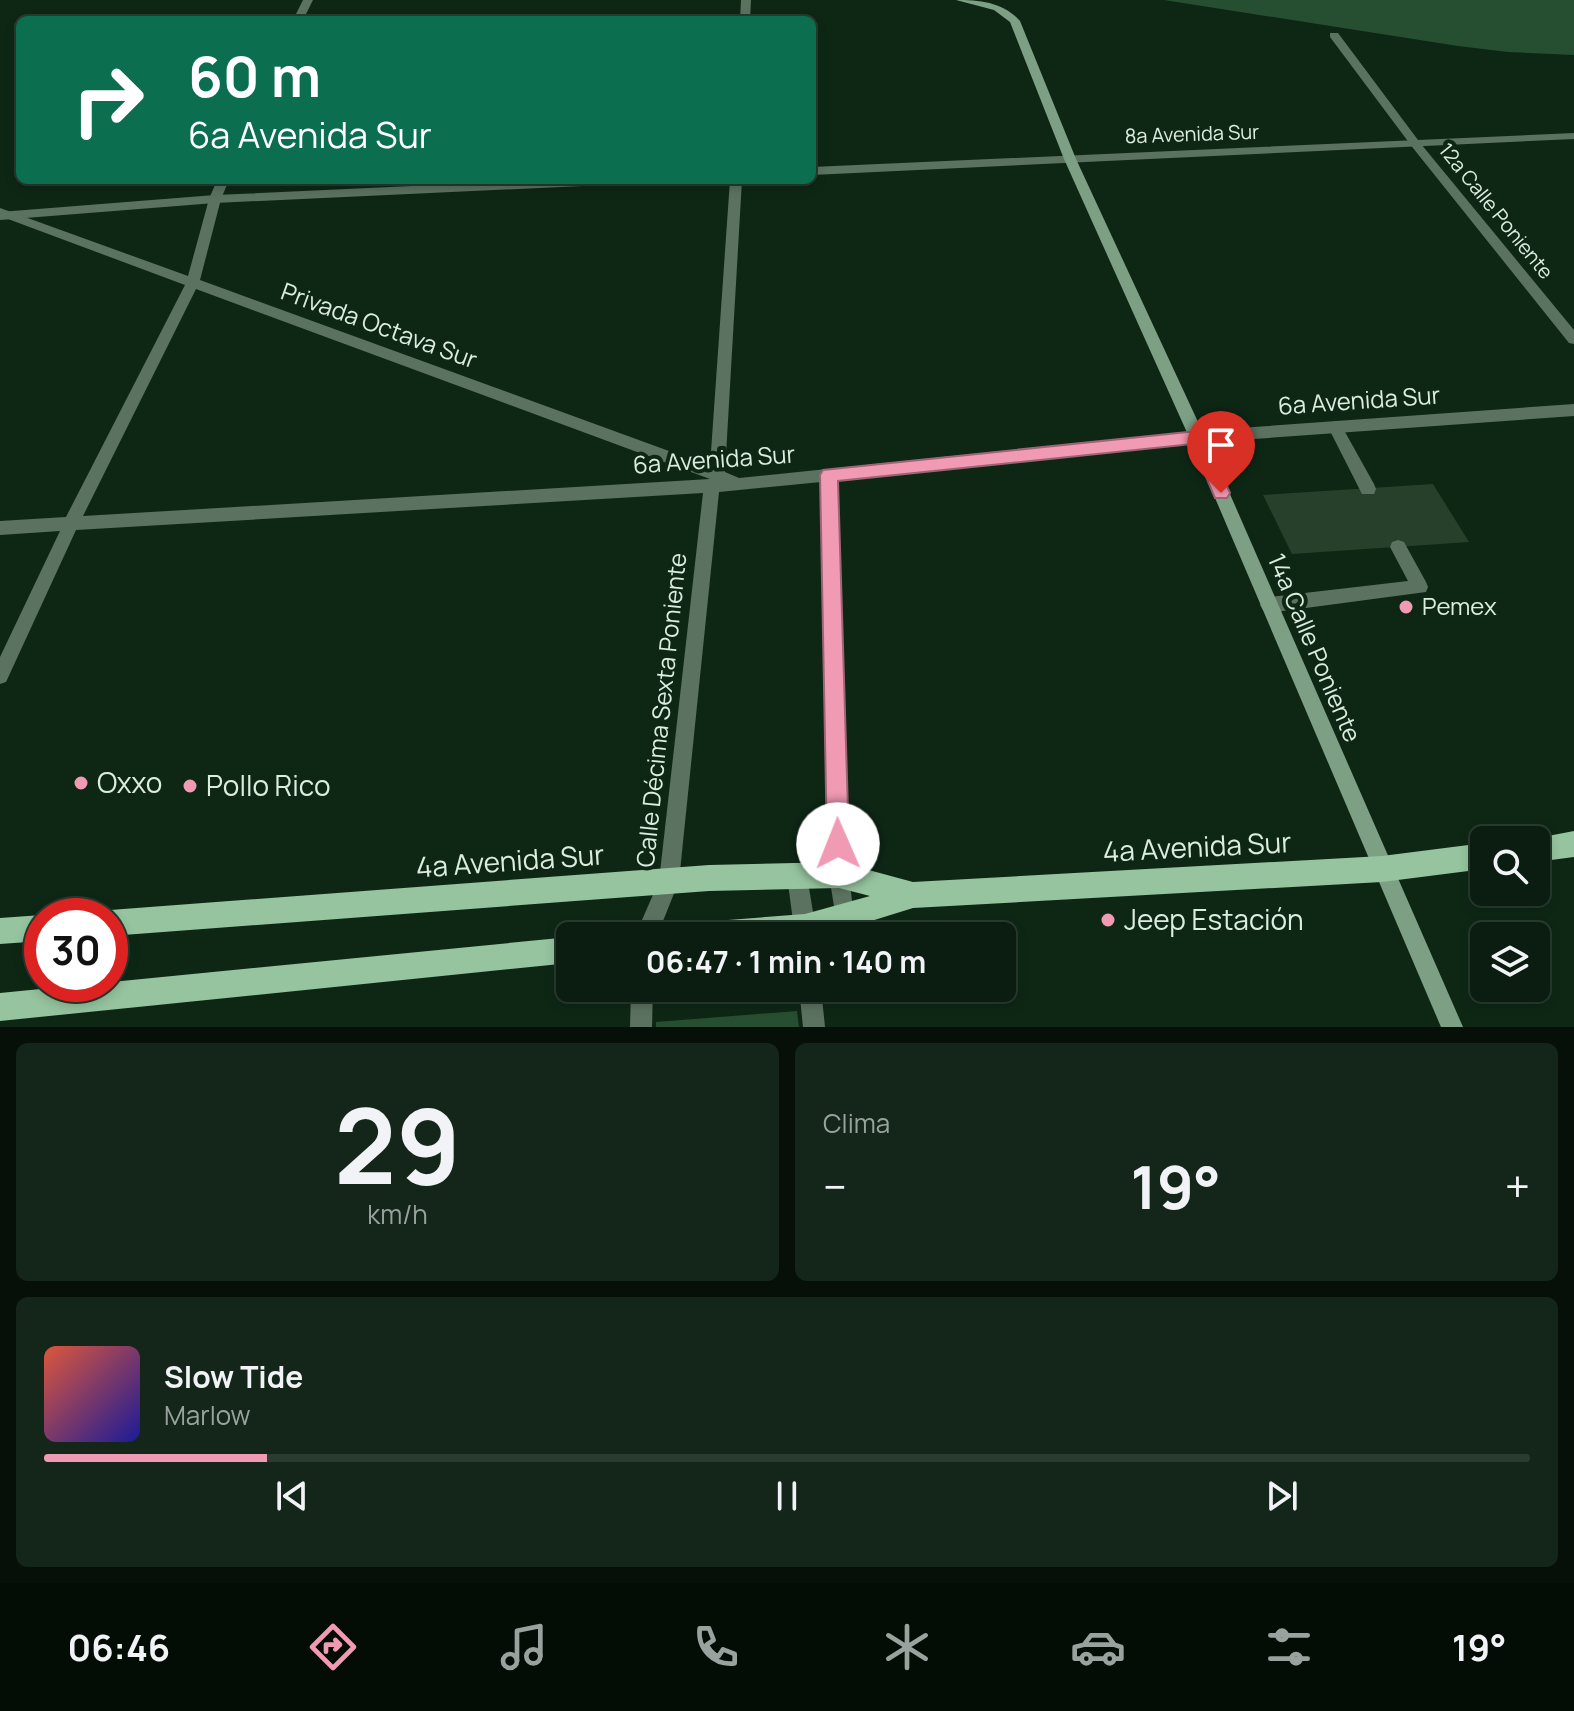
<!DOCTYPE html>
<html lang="es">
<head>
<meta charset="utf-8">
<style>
  :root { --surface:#0a1d10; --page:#132619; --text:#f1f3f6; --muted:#99a29f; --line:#2a3b30; --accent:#f19ab4 }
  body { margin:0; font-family:Manrope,sans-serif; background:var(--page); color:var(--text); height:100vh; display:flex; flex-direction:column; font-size:30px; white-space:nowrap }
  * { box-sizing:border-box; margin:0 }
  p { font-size:26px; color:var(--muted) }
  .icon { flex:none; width:44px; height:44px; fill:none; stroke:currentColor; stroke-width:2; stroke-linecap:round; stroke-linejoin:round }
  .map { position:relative; height:1027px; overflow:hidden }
  .side { display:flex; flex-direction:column; gap:16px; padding:16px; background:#061009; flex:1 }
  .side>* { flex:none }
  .guide { position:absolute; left:16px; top:16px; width:800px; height:168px; border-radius:12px; box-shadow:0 4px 12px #0003,0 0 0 2px var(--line); background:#0b6e4f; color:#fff; overflow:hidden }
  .fabs { position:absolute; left:1470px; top:826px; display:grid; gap:16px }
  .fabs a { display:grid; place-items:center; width:80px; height:80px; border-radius:12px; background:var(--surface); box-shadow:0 4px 12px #0003,0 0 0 2px var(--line); font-size:40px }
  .speed { position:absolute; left:24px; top:898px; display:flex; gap:16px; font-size:40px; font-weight:700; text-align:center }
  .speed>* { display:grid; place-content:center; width:104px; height:104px; border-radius:50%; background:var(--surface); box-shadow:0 4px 12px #0003,0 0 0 2px var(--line); line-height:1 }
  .speed .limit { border:12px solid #d22; background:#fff; color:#111 }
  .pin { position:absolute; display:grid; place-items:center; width:68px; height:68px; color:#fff; margin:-82px -34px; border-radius:50% 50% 50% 0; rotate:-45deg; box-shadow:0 0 8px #0007 }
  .pin .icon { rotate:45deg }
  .me { position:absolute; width:88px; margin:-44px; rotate:359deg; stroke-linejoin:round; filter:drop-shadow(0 0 6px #0008) }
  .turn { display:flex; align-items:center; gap:28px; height:168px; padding:0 40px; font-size:36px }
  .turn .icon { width:104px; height:104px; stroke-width:2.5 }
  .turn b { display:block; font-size:56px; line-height:68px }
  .big { font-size:60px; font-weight:700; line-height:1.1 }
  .side .tile { flex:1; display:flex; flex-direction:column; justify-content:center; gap:12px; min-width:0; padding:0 28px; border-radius:12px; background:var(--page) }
  .side .dial { align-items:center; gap:0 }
  .dial b { font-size:104px; line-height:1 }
  .song { display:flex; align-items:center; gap:24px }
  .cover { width:96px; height:96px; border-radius:12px; background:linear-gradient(135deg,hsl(10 70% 55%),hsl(240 70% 35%)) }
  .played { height:8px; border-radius:4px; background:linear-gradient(90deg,var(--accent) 15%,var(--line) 15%) }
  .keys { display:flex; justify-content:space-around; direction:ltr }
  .heat { display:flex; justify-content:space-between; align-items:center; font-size:44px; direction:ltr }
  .side .tiles { flex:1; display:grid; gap:16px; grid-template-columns:1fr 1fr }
  .tile:last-child { grid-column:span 2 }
  .trip { position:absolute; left:556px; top:922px; width:460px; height:80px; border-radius:12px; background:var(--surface); box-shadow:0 4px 12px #0003,0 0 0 2px var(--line); font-weight:700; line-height:80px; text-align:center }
  .menu { display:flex; height:128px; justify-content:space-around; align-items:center; background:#040c06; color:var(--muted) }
  .menu .icon { width:56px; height:56px }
  .menu .active { color:var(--accent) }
  .menu b { font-size:36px; color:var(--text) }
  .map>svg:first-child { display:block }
  .green { fill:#264f31 }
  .building { fill:#26402c }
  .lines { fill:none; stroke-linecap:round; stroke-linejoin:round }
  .service { fill:#5c7260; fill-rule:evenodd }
  .minor { fill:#5c7260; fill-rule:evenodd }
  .tertiary { fill:#5c7260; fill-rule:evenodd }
  .secondary { fill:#7da084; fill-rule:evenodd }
  .primary { fill:#96c49f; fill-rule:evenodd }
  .route { fill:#f19ab4; stroke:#9d6475; stroke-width:2 }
  .poi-dot { fill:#f19ab4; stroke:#0e2715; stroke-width:3 }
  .labels { text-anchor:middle; stroke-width:8; stroke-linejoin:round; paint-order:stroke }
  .far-street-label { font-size:20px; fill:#dcecdf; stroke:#0e2715 }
  .street-label { font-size:24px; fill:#dcecdf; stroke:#0e2715 }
  .poi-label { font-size:24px; fill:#dcecdf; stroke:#0e2715; text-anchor:start }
  .near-poi-label { font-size:28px; fill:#dcecdf; stroke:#0e2715; text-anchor:start }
  .near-street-label { font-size:28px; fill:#dcecdf; stroke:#0e2715 }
</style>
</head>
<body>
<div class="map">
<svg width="1574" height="1027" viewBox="0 0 1574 1027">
  <rect width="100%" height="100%" fill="#0e2715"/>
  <path class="green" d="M 1164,0 L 1574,0 L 1574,55 L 1508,52 L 1458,46 Z
    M 797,1011 L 799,1027 L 656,1027 L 656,1022 Z"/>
  <path class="building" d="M 1433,484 L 1469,542 L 1292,554 L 1263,495 Z"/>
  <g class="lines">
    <path class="service" d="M 1335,421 L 1340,423 L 1374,484 L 1376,489 L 1374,494 L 1362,494 L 1328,427 Z
      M 1398,540 L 1404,542 L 1426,582 L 1428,587 L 1426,592 L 1269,613 L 1263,610 L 1260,605 L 1263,600 L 1269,597 L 1408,581 L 1390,547 L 1392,542 Z"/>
    <path class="minor" d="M 303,0 L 313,0 L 303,20 L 293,20 Z
      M 741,0 L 751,0 L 750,20 L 740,20 Z
      M 1330,33 L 1338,33 L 1421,144 L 1574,330 L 1574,344 L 1569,343 L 1413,148 L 1330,37 Z
      M 217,180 L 229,180 L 221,199 L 200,280 L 710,466 L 730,180 L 742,180 L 725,472 L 739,478 L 1197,431 L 1574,404 L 1574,416 L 1197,443 L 837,480 L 849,875 L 854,918 L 851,925 L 844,928 L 837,925 L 829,875 L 821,482 L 719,492 L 679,881 L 657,936 L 635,936 L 659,881 L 703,493 L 76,530 L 6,682 L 0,684 L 0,657 L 60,531 L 0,535 L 0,521 L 66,517 L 185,285 L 0,216 L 0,208 L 188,276 L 209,199 ZM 196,289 L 710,479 L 83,516 Z
      M 797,866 L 804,869 L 807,876 L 817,936 L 795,936 L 787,876 L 790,869 Z
      M 631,988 L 653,988 L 652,1027 L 630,1027 Z
      M 799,988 L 821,988 L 825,1027 L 803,1027 Z"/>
    <path class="tertiary" d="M 1574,133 L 1574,139 L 812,175 L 812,167 Z
      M 545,180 L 631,180 L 625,184 L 215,203 L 0,220 L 0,212 L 215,195 Z"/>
    <path class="secondary" d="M 956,0 C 980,0 1003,2 1020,21 L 1076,159 L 1205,437 L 1463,1027 L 1441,1027 L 1189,437 L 1064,159 L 1010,22 L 994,10 Z"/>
    <path class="primary" d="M 1574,831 L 1574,857 L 1536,862 L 1536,840 L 1527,840 Z
      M 1484,843 L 1484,869 L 1382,882 L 913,908 L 823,936 L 676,936 L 680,927 L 689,923 L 805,914 L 870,896 L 839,888 L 709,891 L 110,936 L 110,916 L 100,916 L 110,910 L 709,865 L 839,862 L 913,882 L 1382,856 Z
      M 42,915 L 45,916 L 42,916 L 42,941 L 0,944 L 0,918 Z
      M 570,937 L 570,963 L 0,1021 L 0,993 Z"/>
  </g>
  <path class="route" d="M 1197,431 L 1206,437 L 1230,493 L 1227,498 L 1215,498 L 1192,444 L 838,481 L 849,844 L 846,852 L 838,856 L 830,852 L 827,844 L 820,475 L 823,470 Z"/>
  <g class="poi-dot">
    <circle cx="1406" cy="607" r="8"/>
    <circle cx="81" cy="783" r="8"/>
    <circle cx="190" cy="786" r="8"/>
    <circle cx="1108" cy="920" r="8"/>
  </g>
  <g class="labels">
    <g class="far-street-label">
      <text transform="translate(1192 134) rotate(-2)" y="7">8a Avenida Sur</text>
      <text transform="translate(1496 211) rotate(51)" y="7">12a Calle Poniente</text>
    </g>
    <g class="street-label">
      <text transform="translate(379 326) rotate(20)" y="8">Privada Octava Sur</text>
      <text transform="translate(1359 401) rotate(-4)" y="8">6a Avenida Sur</text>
      <text transform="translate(714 460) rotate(-4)" y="8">6a Avenida Sur</text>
      <text transform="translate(1314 648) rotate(67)" y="8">14a Calle Poniente</text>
      <text transform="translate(662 710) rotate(-84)" y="8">Calle Décima Sexta Poniente</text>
    </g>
    <g class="poi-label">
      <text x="1422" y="615">Pemex</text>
    </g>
    <g class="near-poi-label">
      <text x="97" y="793">Oxxo</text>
      <text x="206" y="796">Pollo Rico</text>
      <text x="1124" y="930">Jeep Estación</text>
    </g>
    <g class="near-street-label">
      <text transform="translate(1197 847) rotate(-3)" y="10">4a Avenida Sur</text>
      <text transform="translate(510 861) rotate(-4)" y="10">4a Avenida Sur</text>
    </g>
  </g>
</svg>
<div class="fabs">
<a><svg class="icon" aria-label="search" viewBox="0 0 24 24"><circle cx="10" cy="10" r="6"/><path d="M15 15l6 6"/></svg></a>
<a><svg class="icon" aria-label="layers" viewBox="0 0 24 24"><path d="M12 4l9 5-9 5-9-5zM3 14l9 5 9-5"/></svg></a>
</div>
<div class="speed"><div class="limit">30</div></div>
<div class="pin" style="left:1221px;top:493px;background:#d93025"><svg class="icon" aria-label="arrive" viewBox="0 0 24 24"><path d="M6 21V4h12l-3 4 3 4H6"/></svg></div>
<svg class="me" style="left:838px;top:844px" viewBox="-20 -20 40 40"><circle r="19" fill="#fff"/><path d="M0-13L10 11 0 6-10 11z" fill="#f19ab4"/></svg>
<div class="trip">06:47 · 1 min · 140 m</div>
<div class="guide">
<div class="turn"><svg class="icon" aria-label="right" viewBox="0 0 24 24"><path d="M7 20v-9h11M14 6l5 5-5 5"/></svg><div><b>60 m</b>6a Avenida Sur</div></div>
</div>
</div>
<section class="side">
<div class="tiles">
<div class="tile dial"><b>29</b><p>km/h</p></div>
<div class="tile"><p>Clima</p>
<div class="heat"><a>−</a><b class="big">19°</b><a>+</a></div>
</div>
<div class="tile">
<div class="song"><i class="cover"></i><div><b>Slow Tide</b><p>Marlow</p></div></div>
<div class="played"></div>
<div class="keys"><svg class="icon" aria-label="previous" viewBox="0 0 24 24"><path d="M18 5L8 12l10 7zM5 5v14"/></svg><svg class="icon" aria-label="pause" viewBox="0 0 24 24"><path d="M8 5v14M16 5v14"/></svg><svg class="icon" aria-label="next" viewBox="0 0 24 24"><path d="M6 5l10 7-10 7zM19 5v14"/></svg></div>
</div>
</div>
</section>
<nav class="menu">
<b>06:46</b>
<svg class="icon active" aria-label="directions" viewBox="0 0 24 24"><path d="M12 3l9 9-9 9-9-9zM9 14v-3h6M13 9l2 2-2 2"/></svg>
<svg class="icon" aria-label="music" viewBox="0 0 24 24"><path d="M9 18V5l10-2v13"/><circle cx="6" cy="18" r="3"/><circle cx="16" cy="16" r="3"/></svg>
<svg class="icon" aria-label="phone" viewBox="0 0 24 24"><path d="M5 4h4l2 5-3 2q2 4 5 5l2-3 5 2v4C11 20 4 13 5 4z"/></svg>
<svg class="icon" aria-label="climate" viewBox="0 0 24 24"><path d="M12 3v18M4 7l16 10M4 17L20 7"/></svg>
<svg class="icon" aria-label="car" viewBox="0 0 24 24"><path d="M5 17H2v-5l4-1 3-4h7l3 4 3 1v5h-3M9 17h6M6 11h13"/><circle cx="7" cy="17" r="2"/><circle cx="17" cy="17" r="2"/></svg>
<svg class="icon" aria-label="filters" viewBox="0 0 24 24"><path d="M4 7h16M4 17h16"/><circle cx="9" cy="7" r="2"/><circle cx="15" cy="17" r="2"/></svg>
<b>19°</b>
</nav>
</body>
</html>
